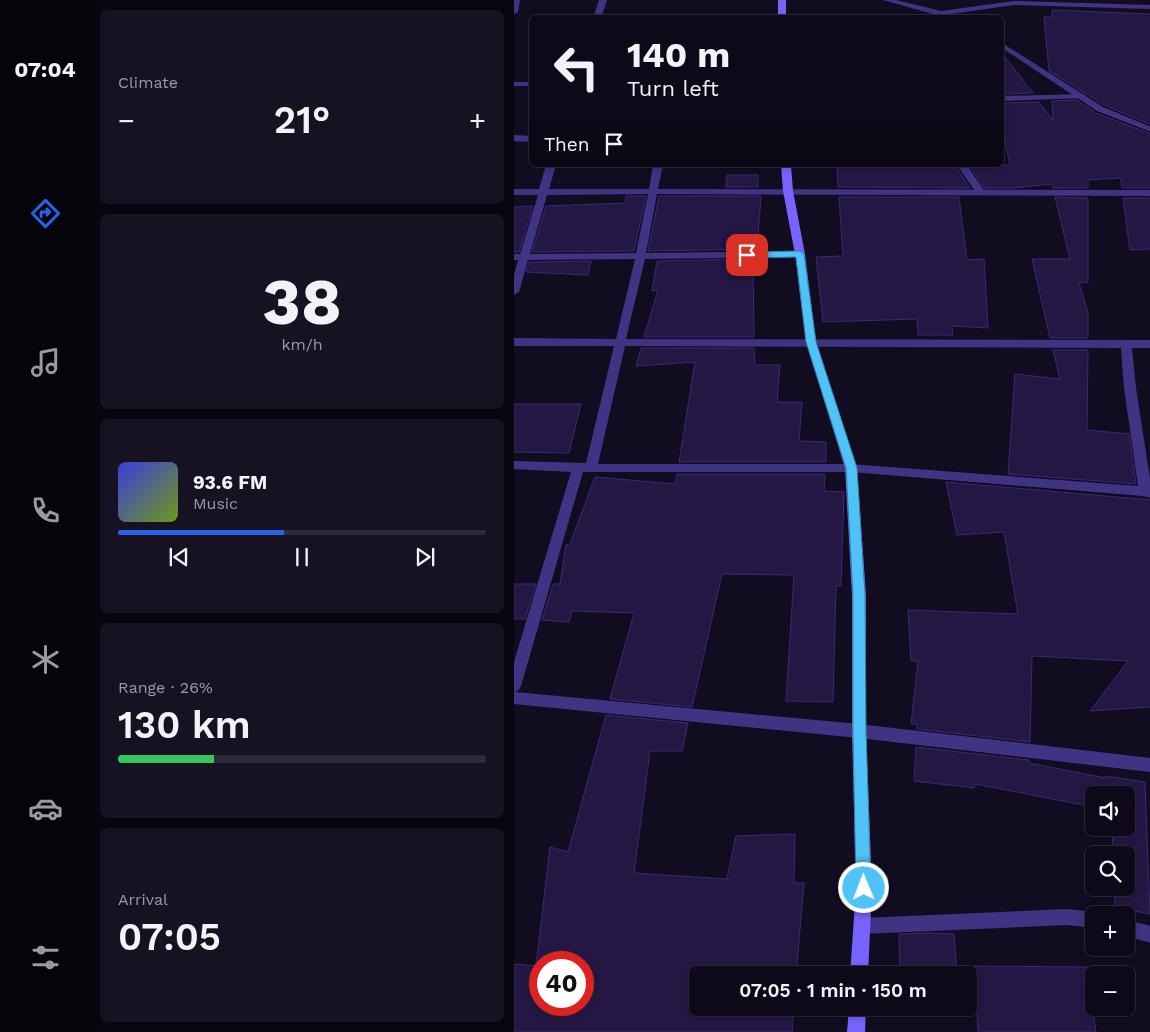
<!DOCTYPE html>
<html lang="en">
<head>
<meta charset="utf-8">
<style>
  :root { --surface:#0e0919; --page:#171222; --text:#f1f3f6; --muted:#9b9aa2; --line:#2e2a38; --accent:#2563eb }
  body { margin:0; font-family:"Work Sans",sans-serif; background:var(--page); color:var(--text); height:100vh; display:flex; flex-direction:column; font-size:19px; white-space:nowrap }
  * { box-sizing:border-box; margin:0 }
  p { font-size:16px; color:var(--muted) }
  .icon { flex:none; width:28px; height:28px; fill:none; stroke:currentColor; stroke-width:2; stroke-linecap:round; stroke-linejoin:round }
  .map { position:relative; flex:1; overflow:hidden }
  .details { display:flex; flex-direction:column; gap:10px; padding:10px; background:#08050e; width:424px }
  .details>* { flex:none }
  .banner { position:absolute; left:15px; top:15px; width:475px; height:152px; border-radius:8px; box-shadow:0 2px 8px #0003,0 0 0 1px var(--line); background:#0e0919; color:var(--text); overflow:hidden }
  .tools { position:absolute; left:571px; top:786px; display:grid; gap:10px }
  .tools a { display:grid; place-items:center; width:50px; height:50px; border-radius:8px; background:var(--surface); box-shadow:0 2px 8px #0003,0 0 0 1px var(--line); font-size:25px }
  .speed { position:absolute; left:15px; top:951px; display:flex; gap:10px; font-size:25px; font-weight:700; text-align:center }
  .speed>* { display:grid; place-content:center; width:65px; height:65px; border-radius:50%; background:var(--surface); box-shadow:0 2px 8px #0003,0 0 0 1px var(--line); line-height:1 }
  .speed .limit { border:8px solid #d22; background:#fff; color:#111 }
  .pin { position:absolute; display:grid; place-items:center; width:42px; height:42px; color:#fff; margin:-21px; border-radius:10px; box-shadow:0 2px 8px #0006 }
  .me { position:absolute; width:55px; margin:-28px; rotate:359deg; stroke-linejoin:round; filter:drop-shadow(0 0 4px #0008) }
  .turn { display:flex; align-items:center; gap:18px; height:105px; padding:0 15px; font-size:22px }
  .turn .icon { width:65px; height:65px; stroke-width:2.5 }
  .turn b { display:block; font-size:35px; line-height:42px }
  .then { display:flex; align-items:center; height:48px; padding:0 15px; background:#0003; gap:10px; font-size:19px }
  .big { font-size:38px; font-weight:600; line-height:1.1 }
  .details .widget { flex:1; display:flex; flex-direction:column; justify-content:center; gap:8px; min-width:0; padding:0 18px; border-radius:8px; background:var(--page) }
  .details .dial { align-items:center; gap:0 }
  .dial b { font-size:65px; line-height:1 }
  .song { display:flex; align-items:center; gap:15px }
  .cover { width:60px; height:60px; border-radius:8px; background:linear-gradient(135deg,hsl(240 70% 55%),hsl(80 70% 35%)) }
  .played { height:5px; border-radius:2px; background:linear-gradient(90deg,var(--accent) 45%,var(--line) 45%) }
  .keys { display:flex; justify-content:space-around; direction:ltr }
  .heat { display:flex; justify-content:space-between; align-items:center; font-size:28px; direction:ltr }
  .charge { height:8px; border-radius:4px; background:linear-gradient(90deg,#34c759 26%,var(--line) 0) }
  .trip { position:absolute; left:175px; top:966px; width:288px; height:50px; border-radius:8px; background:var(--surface); box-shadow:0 2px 8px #0003,0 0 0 1px var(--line); font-weight:600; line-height:50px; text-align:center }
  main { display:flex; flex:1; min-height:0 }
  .menu { display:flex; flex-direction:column; width:90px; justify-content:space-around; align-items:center; background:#06040a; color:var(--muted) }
  .menu .icon { width:35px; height:35px }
  .menu .current { color:var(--accent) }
  .menu b { font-size:22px; color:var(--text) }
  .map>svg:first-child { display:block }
  .building { fill:#241743; stroke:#3e2870; fill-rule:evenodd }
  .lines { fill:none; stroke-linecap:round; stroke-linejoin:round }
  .lane { fill:#3f3483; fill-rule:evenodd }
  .street { fill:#3f3483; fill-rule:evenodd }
  .secondary { fill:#7763ff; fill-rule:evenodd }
  .route { fill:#4fc3f7; stroke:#337fa1 }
</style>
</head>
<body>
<main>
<nav class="menu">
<b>07:04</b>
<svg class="icon current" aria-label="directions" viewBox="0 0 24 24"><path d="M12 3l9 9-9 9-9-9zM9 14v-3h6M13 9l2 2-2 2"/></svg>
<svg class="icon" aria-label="music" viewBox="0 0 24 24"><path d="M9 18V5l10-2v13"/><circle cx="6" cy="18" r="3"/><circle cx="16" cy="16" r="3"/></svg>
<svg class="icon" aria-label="phone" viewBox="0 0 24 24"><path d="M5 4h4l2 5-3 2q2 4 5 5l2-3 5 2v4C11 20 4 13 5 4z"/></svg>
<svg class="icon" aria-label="climate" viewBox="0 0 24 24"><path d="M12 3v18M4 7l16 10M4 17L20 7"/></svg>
<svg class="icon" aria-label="car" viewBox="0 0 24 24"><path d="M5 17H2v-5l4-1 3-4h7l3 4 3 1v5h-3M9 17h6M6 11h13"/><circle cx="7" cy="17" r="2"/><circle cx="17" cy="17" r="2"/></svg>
<svg class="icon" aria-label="filters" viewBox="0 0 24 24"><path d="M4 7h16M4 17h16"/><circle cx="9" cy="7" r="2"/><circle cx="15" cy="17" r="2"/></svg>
</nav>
<section class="details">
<div class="widget"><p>Climate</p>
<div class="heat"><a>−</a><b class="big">21°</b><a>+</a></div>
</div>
<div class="widget dial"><b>38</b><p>km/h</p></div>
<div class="widget">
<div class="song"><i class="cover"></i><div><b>93.6 FM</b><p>Music</p></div></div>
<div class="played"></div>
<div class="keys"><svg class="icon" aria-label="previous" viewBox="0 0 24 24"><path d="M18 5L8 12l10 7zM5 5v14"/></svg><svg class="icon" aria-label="pause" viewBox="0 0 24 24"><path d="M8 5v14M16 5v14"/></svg><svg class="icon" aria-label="next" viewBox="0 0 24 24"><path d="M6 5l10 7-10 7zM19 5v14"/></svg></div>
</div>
<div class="widget"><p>Range · 26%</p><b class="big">130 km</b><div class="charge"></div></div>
<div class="widget"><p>Arrival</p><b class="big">07:05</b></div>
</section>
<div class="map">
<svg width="637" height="1032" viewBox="0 0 637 1032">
  <rect width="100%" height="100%" fill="#120c21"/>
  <path class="building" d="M 538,10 L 637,14 L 637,125 L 590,105 L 535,71 L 530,17 L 538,17 Z
    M 488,53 L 519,93 L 488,94 Z
    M 563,100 L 582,113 L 637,134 L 637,188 L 608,188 L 607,178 L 574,180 L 574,188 L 539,188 L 538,184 L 501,188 L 470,188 L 455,165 L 496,165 L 488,127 L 488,103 L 525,102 L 539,120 L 538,101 Z
    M 323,165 L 441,165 L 456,188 L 324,187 Z
    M 213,175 L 244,175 L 244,187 L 212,187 Z
    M 112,196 L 132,196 L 120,251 L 18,252 L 32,206 L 111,203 Z
    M 145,196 L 247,196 L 243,249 L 134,251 Z
    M 325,197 L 445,197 L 453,260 L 470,259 L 474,328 L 438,326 L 439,335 L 404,335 L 403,319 L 309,322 L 302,257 L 329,256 Z
    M 541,197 L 574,198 L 574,282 L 565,283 L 574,313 L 574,338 L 536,338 L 518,259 L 556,259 Z
    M 609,198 L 637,198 L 637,249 L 616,250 Z
    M 19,206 L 5,252 L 0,252 L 0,207 Z
    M 239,259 L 240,337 L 130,337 L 144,290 L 138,291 L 143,261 Z
    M 77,261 L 74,275 L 12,272 L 15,262 Z
    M 127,348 L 240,348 L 241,365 L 266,365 L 263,402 L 288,402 L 285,441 L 312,442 L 312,462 L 165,462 L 181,362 L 122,366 Z
    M 539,350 L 574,350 L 573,430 L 615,434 L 622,484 L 494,474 L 501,374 L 546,379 Z
    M 0,404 L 67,404 L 55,453 L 0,452 Z
    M 163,474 L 311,474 L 310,491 L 330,492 L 327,586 L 322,586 L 319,702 L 272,701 L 280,575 L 208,574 L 178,707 L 96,699 L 120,613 L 58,611 L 55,622 L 28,620 L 39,584 L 46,584 L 52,545 L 56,544 L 81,477 L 161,484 Z
    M 432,482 L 637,500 L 637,707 L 576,711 L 614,661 L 518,656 L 516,742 L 403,729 L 403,724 L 397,724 L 404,661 L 397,661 L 394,610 L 504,614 L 490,532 L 443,535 Z
    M 0,584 L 22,584 L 11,619 L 0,619 Z
    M 92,715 L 174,723 L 168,751 L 136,751 L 120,873 L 213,879 L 222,836 L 281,834 L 280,883 L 290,883 L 282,975 L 184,975 L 184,1008 L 280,1008 L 278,1032 L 0,1032 L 0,964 L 22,966 L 36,847 L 54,852 ZM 26,962 L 69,962 L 69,1005 L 26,1005 Z
    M 402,747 L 515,760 L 515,763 L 592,778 L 592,776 L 631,782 L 636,914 L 601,907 L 600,888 L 612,888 L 612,855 L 599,855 L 598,828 L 612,828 L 612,795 L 580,795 L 580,807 L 461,784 L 460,788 L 400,781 Z
    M 415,933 L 440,934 L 443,975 L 386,975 L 385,934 Z
    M 460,966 L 573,967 L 582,1032 L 464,1032 Z"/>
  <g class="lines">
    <path class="lane" d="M 567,94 L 570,94 L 570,98 L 488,101 L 488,96 Z
      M 443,165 L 453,165 L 471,192 L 469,194 L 463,194 Z"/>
    <path class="street" d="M 0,0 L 6,0 L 4,12 L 0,14 Z
      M 85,0 L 93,0 L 87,18 L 79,18 Z
      M 369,0 L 382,0 L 427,11 L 500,1 L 637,5 L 637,9 L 500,5 L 437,14 L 440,16 L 439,18 L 433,18 Z
      M 488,43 L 589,107 L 637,127 L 637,132 L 583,111 L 488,48 Z
      M 0,82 L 18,82 L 18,86 L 0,86 Z
      M 0,135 L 18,136 L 18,142 L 0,141 Z
      M 32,165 L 42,165 L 35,189 L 135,189 L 139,165 L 149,165 L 144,189 L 637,190 L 637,196 L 143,194 L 132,253 L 286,251 L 291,254 L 286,257 L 131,259 L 112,339 L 637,340 L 637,348 L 618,348 L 622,388 L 637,485 L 637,498 L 629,496 L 337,472 L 69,472 L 7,686 L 5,690 L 1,692 L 345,724 L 637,758 L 637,772 L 345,738 L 0,704 L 0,662 L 57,472 L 0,469 L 0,461 L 72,463 L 100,346 L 0,346 L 0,338 L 102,339 L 121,259 L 14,260 L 5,292 L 0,295 L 0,275 L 4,260 L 0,260 L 0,254 L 6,254 L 24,195 L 0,195 L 0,189 L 25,189 ZM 134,194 L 122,253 L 16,254 L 33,195 ZM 111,346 L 607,348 L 610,388 L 624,486 L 337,464 L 84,464 Z
      M 553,909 L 580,912 L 586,915 L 580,915 L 580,928 L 553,925 L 348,934 L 342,932 L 340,926 L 342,920 L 348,918 Z
      M 612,920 L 637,926 L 637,943 L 612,936 Z"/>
    <path class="secondary" d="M 264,0 L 272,0 L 272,18 L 264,18 Z
      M 267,165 L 277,165 L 279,191 L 291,254 L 302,342 L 343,468 L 352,595 L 352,731 L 358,888 L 354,975 L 336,975 L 342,888 L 338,731 L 338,595 L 331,468 L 292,342 L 281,254 L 269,191 Z
      M 335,1008 L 352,1008 L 351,1032 L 333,1032 Z"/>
  </g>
  <path class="route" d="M 286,251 L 290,254 L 302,342 L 343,468 L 351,595 L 352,731 L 357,888 L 355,893 L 350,895 L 344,893 L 342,888 L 339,731 L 339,595 L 332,468 L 292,342 L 282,257 L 233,258 L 228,255 L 233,252 Z"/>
</svg>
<div class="tools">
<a><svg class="icon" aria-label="sound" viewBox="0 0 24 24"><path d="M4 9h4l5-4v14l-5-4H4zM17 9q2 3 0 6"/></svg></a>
<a><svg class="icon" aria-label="search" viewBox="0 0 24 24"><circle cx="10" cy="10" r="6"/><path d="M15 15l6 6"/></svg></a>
<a>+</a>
<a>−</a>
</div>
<div class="speed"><div class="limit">40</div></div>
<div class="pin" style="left:233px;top:255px;background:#d93025"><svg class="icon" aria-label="arrive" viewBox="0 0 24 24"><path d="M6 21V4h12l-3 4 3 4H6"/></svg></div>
<svg class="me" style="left:350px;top:888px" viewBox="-20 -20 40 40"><circle r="17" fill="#4fc3f7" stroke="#fff" stroke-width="3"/><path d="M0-11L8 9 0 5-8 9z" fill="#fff"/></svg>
<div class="trip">07:05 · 1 min · 150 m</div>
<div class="banner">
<div class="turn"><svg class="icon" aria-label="left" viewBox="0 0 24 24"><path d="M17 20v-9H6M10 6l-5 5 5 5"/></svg><div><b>140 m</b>Turn left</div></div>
<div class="then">Then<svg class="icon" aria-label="arrive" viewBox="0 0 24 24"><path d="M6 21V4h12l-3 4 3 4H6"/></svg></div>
</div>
</div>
</main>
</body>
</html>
